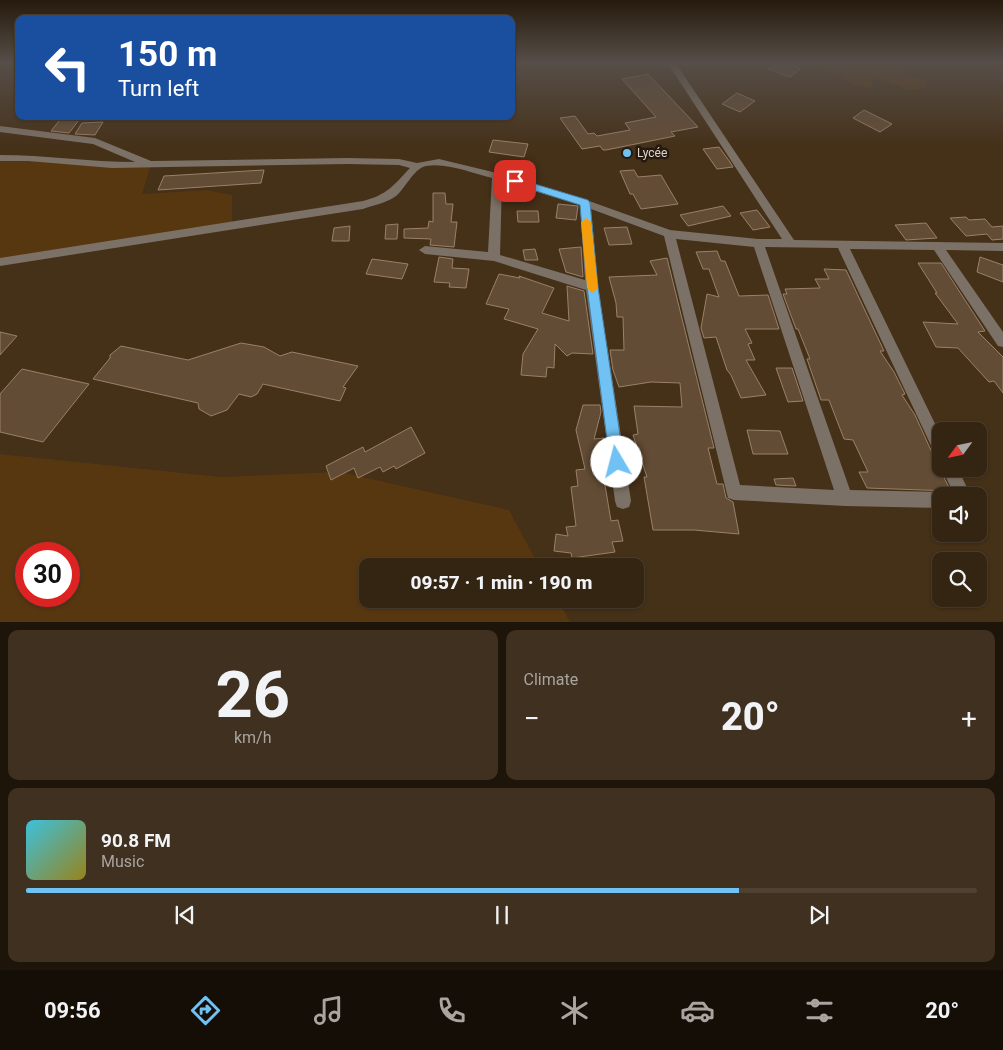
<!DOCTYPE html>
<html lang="en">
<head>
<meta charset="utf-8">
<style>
  :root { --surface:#342412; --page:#3f3020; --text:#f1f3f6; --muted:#a9a49f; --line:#4e4132; --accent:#70c1f4 }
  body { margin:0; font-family:Roboto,sans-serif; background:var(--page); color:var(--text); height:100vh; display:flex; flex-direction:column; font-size:19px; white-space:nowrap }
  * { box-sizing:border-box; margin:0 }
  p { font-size:16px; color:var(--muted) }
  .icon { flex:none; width:28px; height:28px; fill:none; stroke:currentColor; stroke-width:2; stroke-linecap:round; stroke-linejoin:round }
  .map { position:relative; height:622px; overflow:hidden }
  .drawer { display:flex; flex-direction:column; gap:8px; padding:8px; background:#1d140a; flex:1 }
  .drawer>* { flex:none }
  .guide { position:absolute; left:15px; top:15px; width:500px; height:105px; border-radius:10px; box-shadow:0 1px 4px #0004,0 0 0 1px var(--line); background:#1a4fa0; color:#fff; overflow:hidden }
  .needle { width:32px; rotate:237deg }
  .tools { position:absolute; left:932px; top:422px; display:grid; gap:10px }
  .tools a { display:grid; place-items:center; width:55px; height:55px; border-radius:10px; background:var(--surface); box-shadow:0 1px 4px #0004,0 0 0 1px var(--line); font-size:25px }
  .speed { position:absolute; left:15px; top:542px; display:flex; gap:10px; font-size:25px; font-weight:700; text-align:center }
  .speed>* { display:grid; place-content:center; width:65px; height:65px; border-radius:50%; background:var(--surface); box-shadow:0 1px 4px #0004,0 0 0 1px var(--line); line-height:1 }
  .speed .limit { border:8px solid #d22; background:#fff; color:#111 }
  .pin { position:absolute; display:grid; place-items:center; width:42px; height:42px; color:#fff; margin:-21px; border-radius:10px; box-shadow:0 2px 8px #0006 }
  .me { position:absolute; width:55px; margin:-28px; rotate:352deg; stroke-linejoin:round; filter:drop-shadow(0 0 4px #0008) }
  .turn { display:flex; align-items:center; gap:18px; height:105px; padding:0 20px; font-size:22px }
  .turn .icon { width:65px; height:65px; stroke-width:2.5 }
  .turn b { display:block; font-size:35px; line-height:42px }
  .big { font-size:38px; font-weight:800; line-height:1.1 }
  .drawer .card { flex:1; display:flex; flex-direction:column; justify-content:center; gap:8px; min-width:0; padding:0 18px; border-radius:10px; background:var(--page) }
  .drawer .dial { align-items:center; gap:0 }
  .dial b { font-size:65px; line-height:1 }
  .song { display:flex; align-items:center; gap:15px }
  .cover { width:60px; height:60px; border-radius:8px; background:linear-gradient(135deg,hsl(190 70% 55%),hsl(50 70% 35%)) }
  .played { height:5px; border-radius:2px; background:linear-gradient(90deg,var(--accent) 75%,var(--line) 75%) }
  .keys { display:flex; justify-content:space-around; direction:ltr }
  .heat { display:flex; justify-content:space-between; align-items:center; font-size:28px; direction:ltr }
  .drawer .tiles { flex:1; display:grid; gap:8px; grid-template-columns:1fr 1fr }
  .card:last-child { grid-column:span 2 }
  .trip { position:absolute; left:359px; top:558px; width:285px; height:50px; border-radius:10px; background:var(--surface); box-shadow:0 1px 4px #0004,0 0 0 1px var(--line); font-weight:800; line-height:50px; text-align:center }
  .dock { display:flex; height:80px; justify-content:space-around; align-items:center; background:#150e07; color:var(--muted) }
  .dock .icon { width:35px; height:35px }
  .dock .selected { color:var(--accent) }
  .dock b { font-size:22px; color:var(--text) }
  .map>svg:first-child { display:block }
  .green { fill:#57370f; fill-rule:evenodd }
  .building { fill:#634c35; stroke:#9a8168 }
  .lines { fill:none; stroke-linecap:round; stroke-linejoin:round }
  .minor { fill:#7c7166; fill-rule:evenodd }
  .route { fill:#70c1f4; stroke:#497d9f }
  .slow { fill:#f59e0b }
  .poi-dot { fill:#70c1f4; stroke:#241a10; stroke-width:2 }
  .labels { text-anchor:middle; stroke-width:5; stroke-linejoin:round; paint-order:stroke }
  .far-poi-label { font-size:12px; fill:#e0d3c5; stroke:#241a10; text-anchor:start }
</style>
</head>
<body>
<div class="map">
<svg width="1003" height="623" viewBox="0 0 1003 623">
  <rect width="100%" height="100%" fill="#453018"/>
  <path class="green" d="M 831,62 L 900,62 L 892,66 L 926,82 L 926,88 L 907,90 L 874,76 L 871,88 L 855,85 L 831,71 L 829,64 Z
    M 0,158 L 151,165 L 142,194 L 206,190 L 232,195 L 232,225 L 0,262 Z
    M 0,454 L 221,477 L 340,472 L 509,510 L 539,566 L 368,566 L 368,599 L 557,599 L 570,622 L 0,623 ZM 26,554 L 69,554 L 69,596 L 26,596 Z"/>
  <path class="building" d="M 783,62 L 787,62 L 800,69 L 790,77 L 768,69 Z
    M 648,74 L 698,127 L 671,132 L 675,136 L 606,150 L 603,150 L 600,146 L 582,149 L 560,118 L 575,116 L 588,134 L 594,133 L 597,136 L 630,130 L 625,123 L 656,117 L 622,79 Z
    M 737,93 L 755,101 L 740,112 L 722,104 Z
    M 864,110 L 892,124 L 880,132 L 853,118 Z
    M 63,116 L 82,116 L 69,133 L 51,131 Z
    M 103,122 L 95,135 L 75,134 L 82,123 Z
    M 493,140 L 528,144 L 524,157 L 489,152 Z
    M 719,147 L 730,162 L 733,167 L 717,169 L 703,149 Z
    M 264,170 L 261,183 L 158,190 L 164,176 Z
    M 634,170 L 638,177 L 661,175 L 678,204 L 641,209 L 633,194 L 630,194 L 620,171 Z
    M 433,193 L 445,193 L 446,204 L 453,204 L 451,222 L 457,222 L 454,247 L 430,245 L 431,239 L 404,238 L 404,229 L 428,228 L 429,221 L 433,222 Z
    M 558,204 L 578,206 L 576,220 L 556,218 Z
    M 723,206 L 731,216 L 688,226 L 680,215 Z
    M 757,210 L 770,227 L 753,230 L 740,213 Z
    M 517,211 L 538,211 L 539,222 L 518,222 Z
    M 966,217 L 969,220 L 985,219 L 992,227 L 1003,226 L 1003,239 L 992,240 L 987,234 L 966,236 L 950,218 Z
    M 926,223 L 937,238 L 906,240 L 895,225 Z
    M 398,224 L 397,239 L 385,239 L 386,225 Z
    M 350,226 L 349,241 L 332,241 L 334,228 Z
    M 627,227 L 632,244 L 609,245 L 604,228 Z
    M 581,247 L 583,277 L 566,272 L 559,249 Z
    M 535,249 L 538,260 L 525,260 L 523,250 Z
    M 717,251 L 721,261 L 725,261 L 739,296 L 768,295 L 779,329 L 745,329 L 752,343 L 748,344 L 755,360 L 746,360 L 766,395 L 741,398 L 731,375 L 727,370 L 716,337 L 704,338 L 701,328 L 707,294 L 719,297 L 709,269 L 703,269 L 696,252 Z
    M 439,257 L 453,259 L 452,268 L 469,269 L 466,288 L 449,287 L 450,283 L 434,282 Z
    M 980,257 L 1003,265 L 1003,282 L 977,272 Z
    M 667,258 L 714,448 L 708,448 L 717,484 L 723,484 L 726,498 L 733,502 L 739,534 L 694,530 L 653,530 L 644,477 L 647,477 L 633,435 L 638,434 L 634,406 L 682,407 L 680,383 L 651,382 L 619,387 L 613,370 L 610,350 L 624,350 L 623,317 L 617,317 L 616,303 L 609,277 L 657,275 L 650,261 Z
    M 372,259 L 408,264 L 402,279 L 366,274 Z
    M 918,263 L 941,263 L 985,331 L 978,332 L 1003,357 L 1003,393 L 994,381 L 989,382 L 958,348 L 936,347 L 923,322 L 958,324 L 935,293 L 937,293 Z
    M 824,269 L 846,270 L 884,351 L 880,351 L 894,372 L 905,394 L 902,395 L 915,415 L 934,457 L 941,463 L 940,470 L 951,491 L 867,488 L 859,472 L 868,472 L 853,440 L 844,439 L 829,400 L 821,400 L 807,359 L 810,359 L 798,329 L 796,329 L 783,294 L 787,294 L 785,289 L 820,288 L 815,279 L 829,279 Z
    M 499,274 L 520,278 L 519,276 L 554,288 L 542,313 L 569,321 L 567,286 L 584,291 L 593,354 L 572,353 L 567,356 L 555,344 L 554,368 L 547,367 L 546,377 L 521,375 L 523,354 L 538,329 L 504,319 L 509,309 L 486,304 Z
    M 0,332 L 17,336 L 0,355 Z
    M 241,343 L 264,347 L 280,356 L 292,352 L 358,366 L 343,387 L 346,388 L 340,401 L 263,384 L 257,394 L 251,397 L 239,394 L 227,410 L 211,416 L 199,409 L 198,403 L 93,379 L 110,358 L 110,355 L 121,346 L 188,360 Z
    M 776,368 L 792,368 L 803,401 L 788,402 Z
    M 22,369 L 89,384 L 43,442 L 0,432 L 0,394 Z
    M 583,405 L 600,405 L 601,412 L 594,439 L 604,438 L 610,479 L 604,479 L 611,521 L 618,520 L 623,541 L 612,542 L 615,552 L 572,558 L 571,553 L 554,551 L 556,534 L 568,536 L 566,527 L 576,526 L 571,487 L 578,486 L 576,470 L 585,469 L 576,430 Z
    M 411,427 L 425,453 L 396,469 L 394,466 L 383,472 L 380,467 L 358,478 L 354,468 L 331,480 L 326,466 L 363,447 L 365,452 Z
    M 747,430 L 780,431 L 788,454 L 753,454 Z
    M 793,478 L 796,486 L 776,485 L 774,479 Z"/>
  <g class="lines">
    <path class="minor" d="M 667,62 L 675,62 L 794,240 L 1003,243 L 1003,251 L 946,250 L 1003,332 L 1003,347 L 998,346 L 934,250 L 850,249 L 941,436 L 941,458 L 936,456 L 838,248 L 765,247 L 850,490 L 941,492 L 947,496 L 941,496 L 941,508 L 845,506 L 734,500 L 728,498 L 664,236 L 591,209 L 598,287 L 631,501 L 629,507 L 623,509 L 617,507 L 615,501 L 586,290 L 494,261 L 425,254 L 419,250 L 425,246 L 488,252 L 492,178 C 472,173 446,162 426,166 C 413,169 406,188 396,196 C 386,203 374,205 363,209 L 0,266 L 0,258 L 363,201 C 387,195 394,185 410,168 L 399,165 L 347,164 L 112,168 L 28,161 L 0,161 L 0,155 C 45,155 90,162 135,162 L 93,144 L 0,132 L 0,126 L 95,138 L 151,161 L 347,158 L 399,159 L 417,163 L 439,159 L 501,174 L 589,201 L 670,230 L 758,239 L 782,239 ZM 502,181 L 580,205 L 585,280 L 500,255 ZM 676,239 L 754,247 L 834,490 L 740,485 Z
      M 942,469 L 958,469 L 971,496 L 955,496 Z"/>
  </g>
  <linearGradient id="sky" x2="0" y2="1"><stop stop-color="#261a0d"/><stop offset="0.42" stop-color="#564e48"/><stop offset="1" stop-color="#564e48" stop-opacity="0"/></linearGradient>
  <rect width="1003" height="149" fill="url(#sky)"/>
  <path class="route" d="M 515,178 L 588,200 L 590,203 L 598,287 L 624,462 L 622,467 L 617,468 L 612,467 L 610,462 L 587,287 L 580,205 L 511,183 L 511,179 Z"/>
  <path class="slow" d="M 586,218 L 591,222 L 598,288 L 592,293 L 587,288 L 581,222 Z"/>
  <circle class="poi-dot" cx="627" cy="153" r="5"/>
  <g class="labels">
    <g class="far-poi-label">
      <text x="637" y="157">Lycée</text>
    </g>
  </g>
</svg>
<div class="tools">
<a><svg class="needle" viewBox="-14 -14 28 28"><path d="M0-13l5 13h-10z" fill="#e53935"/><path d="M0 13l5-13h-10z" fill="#a9a49f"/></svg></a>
<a><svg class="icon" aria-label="sound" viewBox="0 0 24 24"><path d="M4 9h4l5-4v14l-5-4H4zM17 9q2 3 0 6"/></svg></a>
<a><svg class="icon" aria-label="search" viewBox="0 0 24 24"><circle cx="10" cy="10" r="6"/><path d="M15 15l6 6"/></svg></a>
</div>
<div class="speed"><div class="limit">30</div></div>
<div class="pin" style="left:515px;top:181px;background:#d93025"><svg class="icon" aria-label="arrive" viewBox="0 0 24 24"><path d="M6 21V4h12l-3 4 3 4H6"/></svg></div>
<svg class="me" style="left:617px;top:462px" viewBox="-20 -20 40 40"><circle r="19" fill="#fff"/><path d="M0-13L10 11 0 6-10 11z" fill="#70c1f4"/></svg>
<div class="trip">09:57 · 1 min · 190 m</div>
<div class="guide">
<div class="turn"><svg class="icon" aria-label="left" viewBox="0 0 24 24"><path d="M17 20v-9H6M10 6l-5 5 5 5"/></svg><div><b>150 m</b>Turn left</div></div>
</div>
</div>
<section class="drawer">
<div class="tiles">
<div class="card dial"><b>26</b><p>km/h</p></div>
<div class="card"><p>Climate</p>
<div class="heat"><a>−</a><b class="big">20°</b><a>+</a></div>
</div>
<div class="card">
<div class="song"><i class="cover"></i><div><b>90.8 FM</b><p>Music</p></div></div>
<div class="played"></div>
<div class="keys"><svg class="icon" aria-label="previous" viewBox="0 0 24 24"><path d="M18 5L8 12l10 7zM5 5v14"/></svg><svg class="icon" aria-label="pause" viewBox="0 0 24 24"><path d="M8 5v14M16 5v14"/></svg><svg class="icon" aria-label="next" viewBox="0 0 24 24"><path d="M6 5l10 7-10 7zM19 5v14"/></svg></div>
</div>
</div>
</section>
<nav class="dock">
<b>09:56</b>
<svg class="icon selected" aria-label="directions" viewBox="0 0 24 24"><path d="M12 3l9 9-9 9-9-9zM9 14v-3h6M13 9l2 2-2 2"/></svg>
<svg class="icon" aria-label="music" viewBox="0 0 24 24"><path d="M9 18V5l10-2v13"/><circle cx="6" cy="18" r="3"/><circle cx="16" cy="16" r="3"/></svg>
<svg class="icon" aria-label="phone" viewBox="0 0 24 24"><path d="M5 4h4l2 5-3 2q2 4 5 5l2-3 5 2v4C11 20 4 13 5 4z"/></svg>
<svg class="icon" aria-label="climate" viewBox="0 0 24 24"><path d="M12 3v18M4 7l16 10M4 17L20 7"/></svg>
<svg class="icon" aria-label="car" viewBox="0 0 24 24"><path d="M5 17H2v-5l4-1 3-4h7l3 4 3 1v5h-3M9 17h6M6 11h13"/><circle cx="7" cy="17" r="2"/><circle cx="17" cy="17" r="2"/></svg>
<svg class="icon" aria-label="filters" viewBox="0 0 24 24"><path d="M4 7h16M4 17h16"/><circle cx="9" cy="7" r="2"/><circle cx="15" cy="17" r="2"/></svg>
<b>20°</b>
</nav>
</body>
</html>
